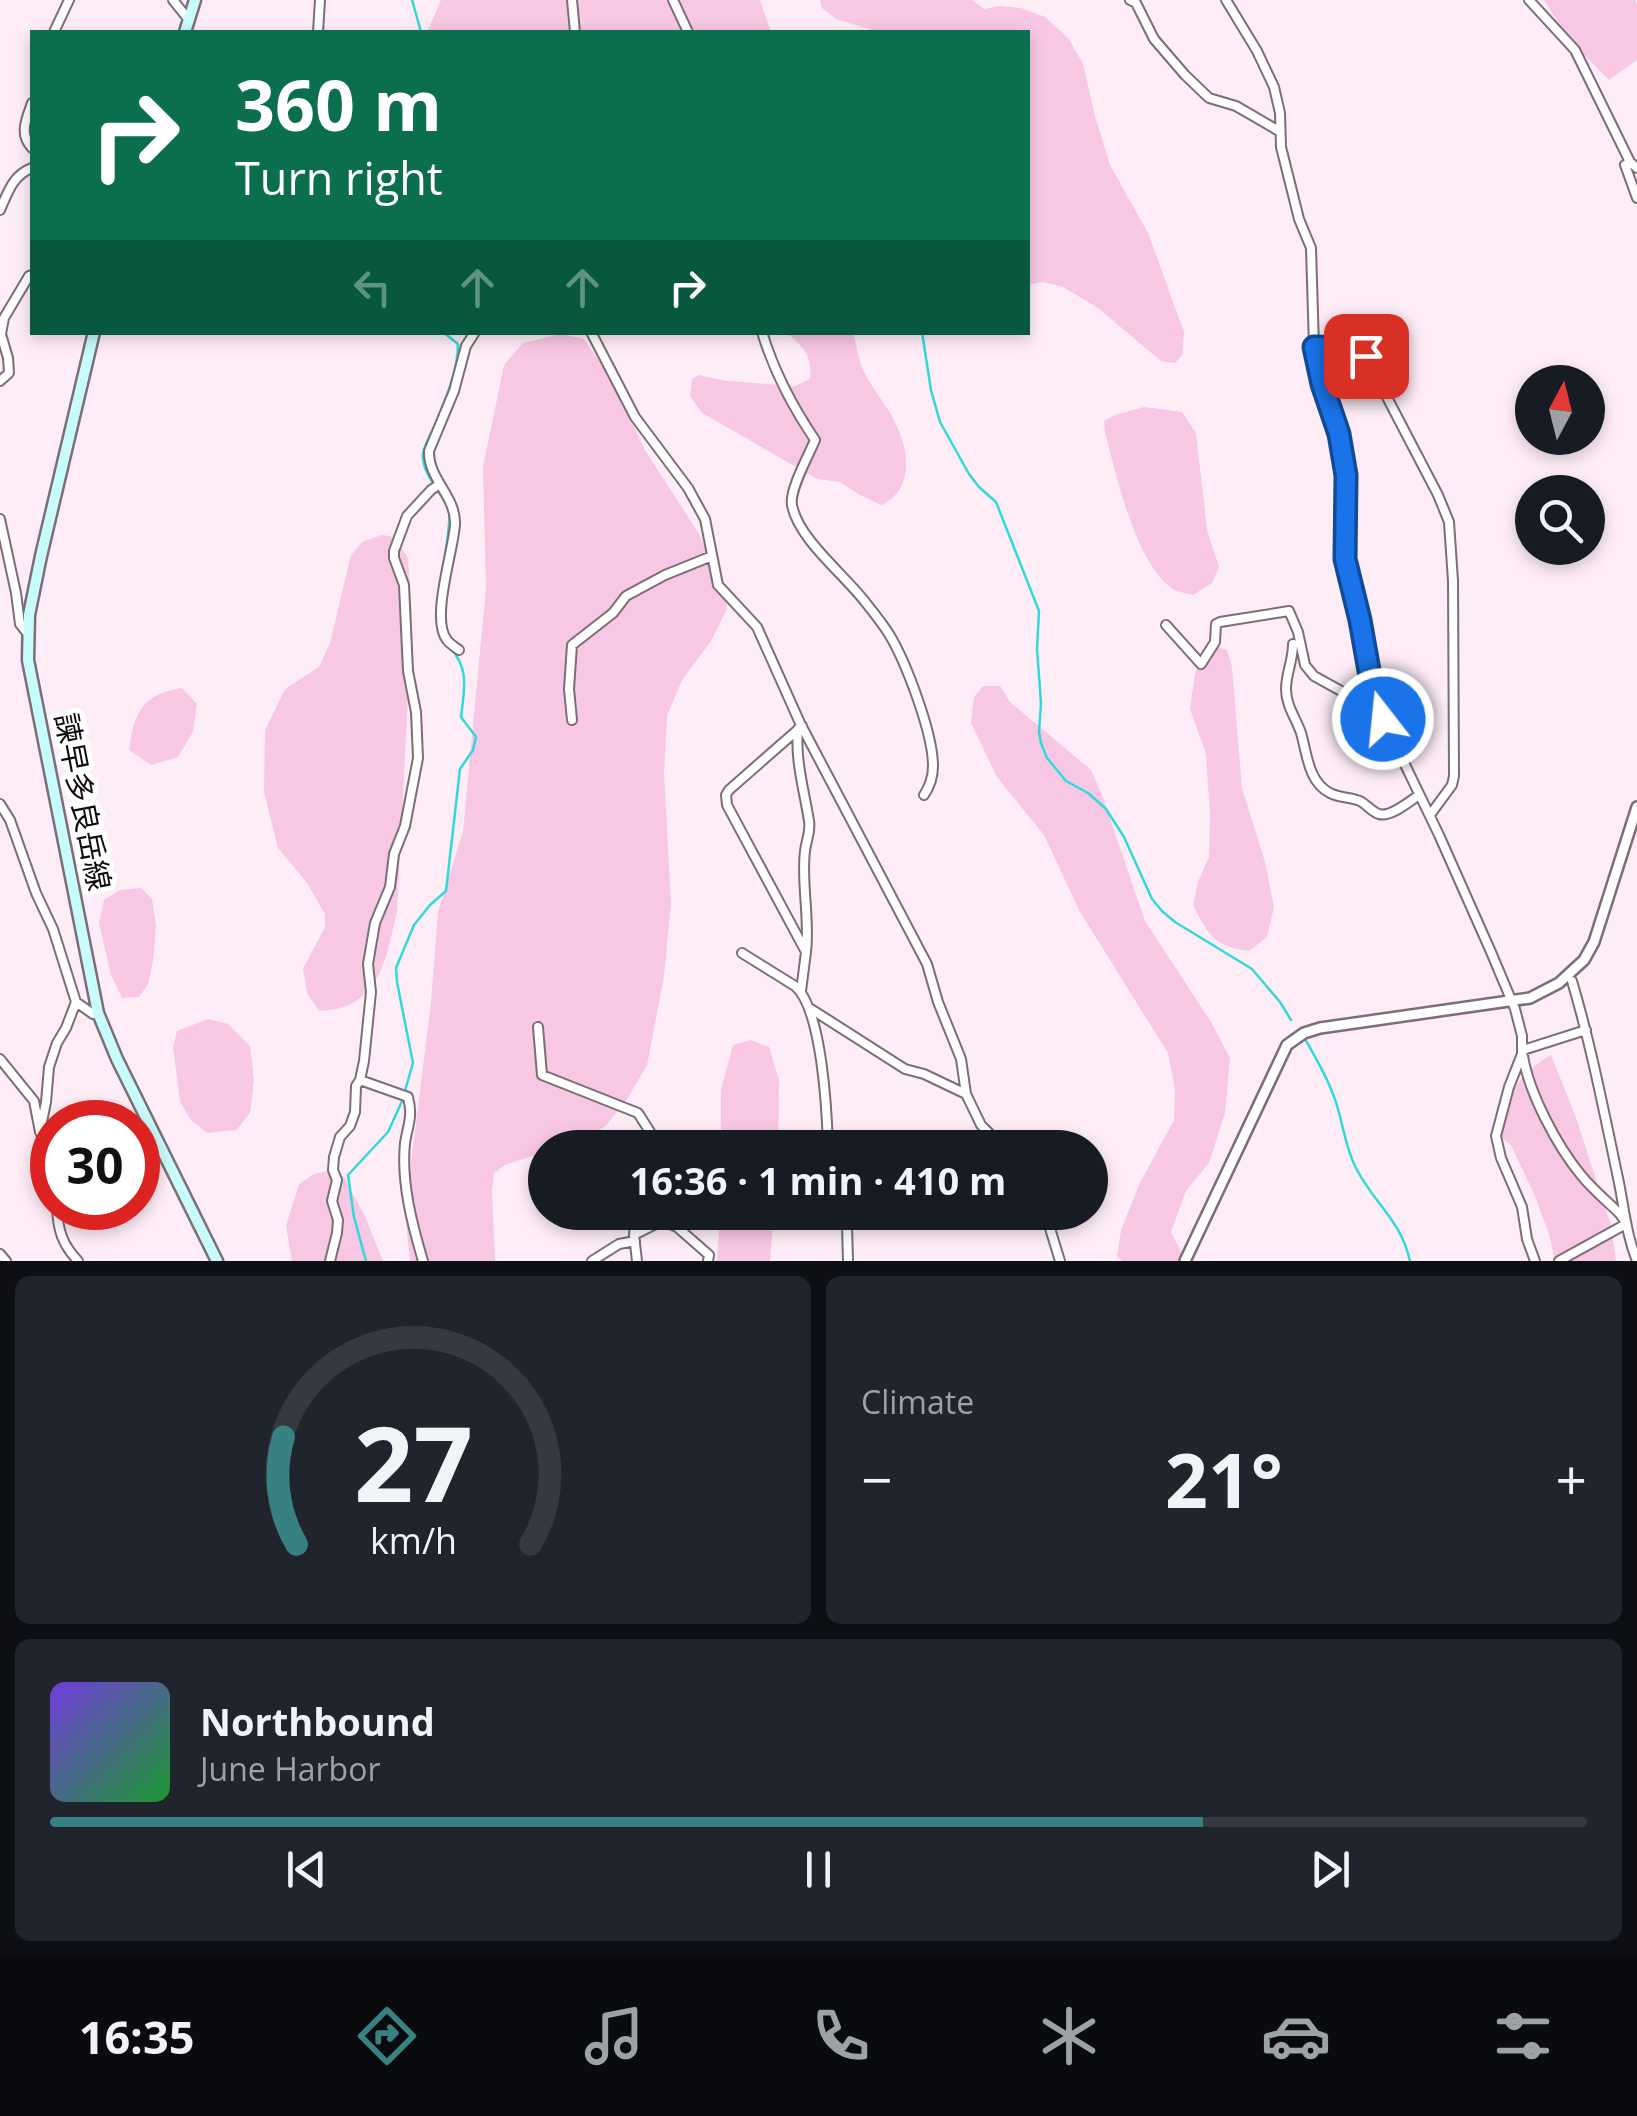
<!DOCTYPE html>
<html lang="en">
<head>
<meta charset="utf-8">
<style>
  :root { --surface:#171b24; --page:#20242c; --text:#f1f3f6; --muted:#9ea1a6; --line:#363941; --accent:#388182 }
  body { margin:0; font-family:"Open Sans","Noto Sans JP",sans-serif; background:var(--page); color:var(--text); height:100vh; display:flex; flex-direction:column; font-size:38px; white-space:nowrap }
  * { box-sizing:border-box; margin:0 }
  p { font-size:32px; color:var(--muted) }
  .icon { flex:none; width:55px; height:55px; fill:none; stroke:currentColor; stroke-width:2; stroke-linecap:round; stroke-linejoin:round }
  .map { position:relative; height:1261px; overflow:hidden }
  .drawer { display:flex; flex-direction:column; gap:15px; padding:15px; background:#0d0f14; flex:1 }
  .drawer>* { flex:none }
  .top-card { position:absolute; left:30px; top:30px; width:1000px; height:305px; border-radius:0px; box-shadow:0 5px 15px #0003; background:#0b6e4f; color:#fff; overflow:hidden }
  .needle { width:65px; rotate:7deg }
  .fabs { position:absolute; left:1515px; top:365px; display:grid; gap:20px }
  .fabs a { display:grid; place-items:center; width:90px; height:90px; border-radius:50%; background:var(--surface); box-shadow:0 5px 15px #0003; font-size:50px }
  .speed { position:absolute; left:30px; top:1100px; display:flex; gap:20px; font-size:50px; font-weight:700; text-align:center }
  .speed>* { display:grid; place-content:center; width:130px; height:130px; border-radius:50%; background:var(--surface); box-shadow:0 5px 15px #0003; line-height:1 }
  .speed .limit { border:15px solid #d22; background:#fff; color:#111 }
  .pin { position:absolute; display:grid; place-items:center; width:85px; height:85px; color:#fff; margin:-42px; border-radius:20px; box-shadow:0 5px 15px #0006 }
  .me { position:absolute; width:110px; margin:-55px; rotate:344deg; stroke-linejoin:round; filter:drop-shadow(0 0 8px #0008) }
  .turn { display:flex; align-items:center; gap:35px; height:210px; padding:0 40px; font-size:45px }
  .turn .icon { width:130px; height:130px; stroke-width:2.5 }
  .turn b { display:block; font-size:70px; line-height:85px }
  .lanes { display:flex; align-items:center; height:95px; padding:0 40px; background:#0003; justify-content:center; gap:50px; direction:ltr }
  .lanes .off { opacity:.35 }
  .big { font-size:75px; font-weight:700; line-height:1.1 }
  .drawer .tile { flex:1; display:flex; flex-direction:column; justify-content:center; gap:15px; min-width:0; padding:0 35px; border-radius:15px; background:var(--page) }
  .drawer .dial { align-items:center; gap:0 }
  .dial svg { height:260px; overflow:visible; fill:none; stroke:var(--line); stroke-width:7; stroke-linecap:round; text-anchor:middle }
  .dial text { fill:var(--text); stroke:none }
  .song { display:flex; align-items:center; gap:30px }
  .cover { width:120px; height:120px; border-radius:15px; background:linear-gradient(135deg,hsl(260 70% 55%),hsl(130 70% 35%)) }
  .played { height:10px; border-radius:5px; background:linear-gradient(90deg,var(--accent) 75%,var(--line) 75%) }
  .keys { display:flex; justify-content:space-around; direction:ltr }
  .heat { display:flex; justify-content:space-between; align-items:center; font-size:55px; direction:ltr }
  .drawer .tiles { flex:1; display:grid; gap:15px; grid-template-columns:1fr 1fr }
  .tile:last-child { grid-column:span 2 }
  .trip { position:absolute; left:528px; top:1130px; width:580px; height:100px; border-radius:50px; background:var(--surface); box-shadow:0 5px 15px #0003; font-weight:700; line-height:100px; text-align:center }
  .menu { display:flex; height:160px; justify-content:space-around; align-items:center; background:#090b0e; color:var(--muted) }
  .menu .icon { width:70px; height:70px }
  .menu .current { color:var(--accent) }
  .menu b { font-size:45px; color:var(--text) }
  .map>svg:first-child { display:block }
  .green { fill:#f8c7e4 }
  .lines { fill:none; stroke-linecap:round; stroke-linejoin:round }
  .stream { stroke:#2fd9dc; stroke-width:2.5 }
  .minor-casing { stroke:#7c6d76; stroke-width:12 }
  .tertiary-casing { stroke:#7c6d76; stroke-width:14 }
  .secondary-casing { stroke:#7c6d76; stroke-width:15 }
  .minor { stroke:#fff; stroke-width:8 }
  .tertiary { stroke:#fff; stroke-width:9 }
  .secondary { stroke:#c8fbfc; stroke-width:10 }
  .route-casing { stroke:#114b97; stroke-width:25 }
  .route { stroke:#1a73e8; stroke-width:18 }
  .labels { text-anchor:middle; stroke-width:10; stroke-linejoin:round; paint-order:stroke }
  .street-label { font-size:30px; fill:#0f0a0d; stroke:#fff }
</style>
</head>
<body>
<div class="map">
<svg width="1637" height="1261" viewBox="0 0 1637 1261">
  <rect width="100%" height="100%" fill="#feedf7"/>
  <path class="green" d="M 441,0 L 760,0 L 771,32 L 427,32 Z
    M 820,0 L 972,0 L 984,9 L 1000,6 L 1021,8 L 1045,17 L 1069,39 L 1083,64 L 1095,116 L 1110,165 L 1148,233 L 1184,332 L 1182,355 L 1175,363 L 1161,361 L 1098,308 L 1063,287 L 1043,282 L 1028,285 L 1028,32 L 879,32 L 836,19 L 822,8 Z
    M 1544,0 L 1635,0 L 1637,4 L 1637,60 L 1609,80 L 1569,40 Z
    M 787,333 L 853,333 C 857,345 858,359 863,370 C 873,391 891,409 899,431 C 910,458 911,492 881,505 L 860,495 L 840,482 L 817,479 L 702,413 L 690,396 L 692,379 L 699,375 L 727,381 L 795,386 L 810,379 C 813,357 803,346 787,333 Z
    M 560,334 L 584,339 L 608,374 L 645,450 L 699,534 L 723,587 L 727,609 L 711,641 L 682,680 L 667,716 L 664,773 L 671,903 L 664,976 L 647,1065 L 629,1096 L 606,1126 L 572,1145 L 545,1148 L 545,1152 L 505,1165 L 494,1173 L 492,1192 L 495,1261 L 410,1261 L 405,1212 L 431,1002 L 438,912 L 463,832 L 475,703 L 486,589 L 483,467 L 504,365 L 523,343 Z
    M 1144,407 L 1182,412 L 1196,433 L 1207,530 L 1219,567 L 1212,583 L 1193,595 C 1186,593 1176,592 1171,588 C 1134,559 1117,476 1105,433 L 1104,421 L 1115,415 Z
    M 382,535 L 394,537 L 408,558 L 412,618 L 397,912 C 388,947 385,985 351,1004 C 342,1009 329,1010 319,1011 L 307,993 L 303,969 L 325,927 L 325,914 L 307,883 L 278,848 L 264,792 L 265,730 L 285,689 L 319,667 L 330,643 L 351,555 L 362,542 Z
    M 1215,646 L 1227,650 L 1232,667 L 1242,788 L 1265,862 L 1274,907 L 1267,937 L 1249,951 C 1213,946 1209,935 1193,905 L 1198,882 L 1209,857 L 1210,815 L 1206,754 L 1190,709 L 1195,674 L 1203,649 Z
    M 983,686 L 1000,686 L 1010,702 L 1091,770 L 1102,795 L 1145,921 L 1211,1022 L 1230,1058 L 1225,1113 L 1209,1163 L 1186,1191 L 1171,1232 L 1184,1258 L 1191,1261 L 1122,1261 L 1117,1256 L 1121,1230 L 1139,1185 L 1174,1120 L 1175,1089 L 1168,1053 L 1080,912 L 1044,835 L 997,777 L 971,723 L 974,697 Z
    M 182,688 L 197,704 L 193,732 L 178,757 L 151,765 L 129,750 C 134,713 142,694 182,688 Z
    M 141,888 L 152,899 L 156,926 L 153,961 L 148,984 L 139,997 L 122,998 L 111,975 L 99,923 L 104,900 L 120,890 Z
    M 208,1019 L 228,1024 L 250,1046 L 254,1080 L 250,1113 L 236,1130 L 207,1133 L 190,1119 L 180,1101 L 173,1047 L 177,1031 Z
    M 751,1040 L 769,1047 L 779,1080 L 778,1147 L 721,1147 L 721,1089 L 733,1045 Z
    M 1551,1055 L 1575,1115 L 1611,1225 L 1616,1261 L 1555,1261 L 1549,1234 L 1534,1194 L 1511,1145 L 1492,1131 C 1504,1099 1521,1072 1551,1055 Z
    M 327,1171 L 343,1176 L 364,1214 L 383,1261 L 292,1261 L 286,1226 L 299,1184 L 314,1174 Z
    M 720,1213 L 774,1213 L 770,1261 L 717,1261 Z"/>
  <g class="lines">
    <path class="stream" d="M 412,0 L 421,32
      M 922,332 L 931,390 L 940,422 L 969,474 L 979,487 L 996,502 L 1039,611 L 1037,649 L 1041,703 L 1039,732 L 1041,743 L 1047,758 L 1066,781 L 1088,793 L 1106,809 L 1124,837 L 1152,899 L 1162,911 L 1175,922 L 1252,969 L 1280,1002 L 1291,1020
      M 439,595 C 441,578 452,523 449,510 C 443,493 421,474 423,454 C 424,445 431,434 435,425 C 445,400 458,372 458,344 L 443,332
      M 438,603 C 436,615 435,633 445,642
      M 1305,1039 C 1318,1062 1331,1084 1338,1109 C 1344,1130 1346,1149 1356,1168 C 1374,1204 1400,1218 1410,1261
      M 405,1091 L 413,1063 L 397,982 L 396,968 L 414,925 L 430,905 L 446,891 L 460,769 L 473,750 L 476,737 L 461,717 C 464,691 470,668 450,648
      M 366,1261 L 354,1217 L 348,1175 L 388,1132 L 403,1099"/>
    <g class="minor-casing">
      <path id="minor" d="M 173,0 L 189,20
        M 572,0 L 575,32
        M 673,0 L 688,32
        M 1130,0 L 1136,3 L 1154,39 L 1185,75 L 1209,98 L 1236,106 L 1279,131
        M 1226,0 L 1257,51 L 1274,87 L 1280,113 L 1281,147 L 1299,219 L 1311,248 L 1314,347 L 1322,384 L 1339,434 L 1346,475 L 1345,559 L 1360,620 L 1373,693 L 1383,719 L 1439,835 L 1491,952 L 1515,1009 L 1522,1036 L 1522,1054 L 1509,1087 L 1496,1136 L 1501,1158 L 1522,1207 L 1527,1239 L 1535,1261
        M 1529,0 L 1575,50 L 1630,162 L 1637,168
        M 54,32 L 69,0
        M 318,32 L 320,0
        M 32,103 C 26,120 19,134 32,148
        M 1630,162 L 1625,165 L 1637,198
        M 0,210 C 8,192 13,175 32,168
        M 591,332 L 635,417 L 688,488 L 705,519 L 718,585 L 757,627 L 800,723 L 927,964 L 938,1002 L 961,1059 L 966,1094 L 981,1125 L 1004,1148
        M 762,332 C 774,372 792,406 815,440 C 809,455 789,490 792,505 C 798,539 845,575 866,603 C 874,613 882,623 889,634 C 906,662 933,733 933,766 C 933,776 930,786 924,795
        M 1314,347 L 1356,347 L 1366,357 L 1438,495 L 1449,522 L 1453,581 L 1454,776 L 1452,785 L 1430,815
        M 0,381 L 9,373 L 8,358 L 1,334 L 4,318 L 29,276 L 32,275
        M 0,519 L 16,593 L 20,624 L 28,634
        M 1166,625 L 1201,664 L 1215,642 L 1216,624 L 1220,622 L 1289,611 L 1298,632 L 1305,665 L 1314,676 L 1352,697 L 1372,713 L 1382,716
        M 1293,644 C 1293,661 1286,673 1286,689 C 1286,706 1296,718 1301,733 C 1307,753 1308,782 1330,793 C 1339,798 1350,797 1360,801 C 1366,804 1372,812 1379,814 C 1390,818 1410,801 1419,795
        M 459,650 C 455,647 450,644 447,640 C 430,619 454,549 455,524 C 456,496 428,479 429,451 L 454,391 L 466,346 L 475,332
        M 572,720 L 569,689 L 572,645 L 613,613 L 626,596 L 665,575 L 712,556
        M 798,729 C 795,761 804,789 809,821 C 811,833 806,840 805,851 C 801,882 810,919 806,952 L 727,805 L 726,795 L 729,790 L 802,726
        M 0,804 L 10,820 L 36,893 L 53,929 L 76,1002
        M 742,953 L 795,986 C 822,1009 827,1111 828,1148
        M 1572,981 C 1591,1045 1604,1112 1618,1178 C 1624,1206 1626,1234 1637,1261
        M 801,991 L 806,952
        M 811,1009 L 905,1069 L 924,1074 L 966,1094
        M 538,1027 L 542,1075 L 638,1113 L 652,1135 L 649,1148
        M 1523,1050 L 1586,1030
        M 1523,1056 C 1529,1093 1557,1146 1581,1175 C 1592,1189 1607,1201 1620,1214 L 1624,1220
        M 0,1059 L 34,1101 L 40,1132 L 52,1157
        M 360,1080 L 408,1097 C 413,1117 408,1124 405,1143 C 401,1182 412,1224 423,1261
        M 40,1132 L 46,1102 L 49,1067 L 57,1043 L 66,1028 L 76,1002 L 93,1014 L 98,1013
        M 57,1208 C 58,1230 62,1244 78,1261
        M 636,1212 L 634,1235 L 637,1261
        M 842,1212 L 847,1225 L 848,1261
        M 1045,1212 L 1060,1261
        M 634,1235 L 662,1221 L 677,1227 L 709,1255 L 708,1261
        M 0,1254 L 6,1261
        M 330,1261 L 337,1233 L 338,1220 L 332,1201 L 337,1180 L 333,1170 L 334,1157 L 340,1137 L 350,1126 L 355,1112 L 356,1086 L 360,1080 L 364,1061 L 371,992 L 368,964 L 375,923 L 390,887 L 394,854 L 405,826 L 418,758 L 416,712 L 408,671 L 404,585 L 394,558 L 394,551 L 407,516 L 431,490 L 440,484
        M 592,1261 L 619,1244 L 635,1241
        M 1559,1261 L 1626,1224"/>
    </g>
    <g class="tertiary-casing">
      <path id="tertiary" d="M 1185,1261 L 1287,1045 L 1304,1033 L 1320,1028 L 1530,998 L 1559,983 L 1584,960 L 1594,942 L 1637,807"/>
    </g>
    <g class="secondary-casing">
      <path id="secondary" d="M 185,32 L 195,0
        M 94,332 L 41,556 L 29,615 L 28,660 L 98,1013 L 117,1059 L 217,1261"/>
    </g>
    <use href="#minor" class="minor"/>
    <use href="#tertiary" class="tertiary"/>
    <use href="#secondary" class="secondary"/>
  </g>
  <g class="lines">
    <g class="route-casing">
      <path id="route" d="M 1366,356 L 1356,348 L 1314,347 L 1322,384 L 1339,434 L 1346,475 L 1345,559 L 1360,620 L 1373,693 L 1383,719"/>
    </g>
    <use href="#route" class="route"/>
  </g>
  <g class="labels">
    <g class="street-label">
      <text transform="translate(82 802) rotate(79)" y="10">諫早多良岳線</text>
    </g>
  </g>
</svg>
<div class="fabs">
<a><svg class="needle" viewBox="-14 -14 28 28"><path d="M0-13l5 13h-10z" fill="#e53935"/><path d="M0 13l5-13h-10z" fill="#9ea1a6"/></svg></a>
<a><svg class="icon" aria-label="search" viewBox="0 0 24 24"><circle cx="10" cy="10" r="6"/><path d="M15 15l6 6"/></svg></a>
</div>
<div class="speed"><div class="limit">30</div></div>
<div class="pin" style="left:1366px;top:356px;background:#d93025"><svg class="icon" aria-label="arrive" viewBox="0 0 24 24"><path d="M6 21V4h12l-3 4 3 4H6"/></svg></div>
<svg class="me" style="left:1383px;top:719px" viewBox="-20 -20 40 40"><circle r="17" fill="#1a73e8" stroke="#fff" stroke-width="3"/><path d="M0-11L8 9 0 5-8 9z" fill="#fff"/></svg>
<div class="trip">16:36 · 1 min · 410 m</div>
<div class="top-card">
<div class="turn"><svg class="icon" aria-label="right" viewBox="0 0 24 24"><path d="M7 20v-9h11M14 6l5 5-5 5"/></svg><div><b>360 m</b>Turn right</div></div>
<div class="lanes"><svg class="icon off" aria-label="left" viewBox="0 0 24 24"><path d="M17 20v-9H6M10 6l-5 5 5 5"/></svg><svg class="icon off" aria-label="ahead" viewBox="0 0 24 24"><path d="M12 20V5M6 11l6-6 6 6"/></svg><svg class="icon off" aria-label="ahead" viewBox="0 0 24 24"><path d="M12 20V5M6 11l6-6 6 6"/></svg><svg class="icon" aria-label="right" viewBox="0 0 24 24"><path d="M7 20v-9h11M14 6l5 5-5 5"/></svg></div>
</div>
</div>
<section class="drawer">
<div class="tiles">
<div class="tile dial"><svg viewBox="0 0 100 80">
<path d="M14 69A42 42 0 1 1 86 69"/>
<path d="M14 69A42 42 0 0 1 10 36" stroke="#388182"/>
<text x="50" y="56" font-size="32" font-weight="700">27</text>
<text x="50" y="72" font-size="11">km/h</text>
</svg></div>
<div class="tile"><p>Climate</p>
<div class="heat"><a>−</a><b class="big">21°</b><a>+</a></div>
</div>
<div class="tile">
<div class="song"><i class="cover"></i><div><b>Northbound</b><p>June Harbor</p></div></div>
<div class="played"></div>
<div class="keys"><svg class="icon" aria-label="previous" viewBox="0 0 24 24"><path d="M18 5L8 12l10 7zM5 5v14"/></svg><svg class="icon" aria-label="pause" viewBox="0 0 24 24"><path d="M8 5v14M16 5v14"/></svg><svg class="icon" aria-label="next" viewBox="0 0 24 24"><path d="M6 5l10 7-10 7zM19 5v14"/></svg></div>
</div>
</div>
</section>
<nav class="menu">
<b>16:35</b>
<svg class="icon current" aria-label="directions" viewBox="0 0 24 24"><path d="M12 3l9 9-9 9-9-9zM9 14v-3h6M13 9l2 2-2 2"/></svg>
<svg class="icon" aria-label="music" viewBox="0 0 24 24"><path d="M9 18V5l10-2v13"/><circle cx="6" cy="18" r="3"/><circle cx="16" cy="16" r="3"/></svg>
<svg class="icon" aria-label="phone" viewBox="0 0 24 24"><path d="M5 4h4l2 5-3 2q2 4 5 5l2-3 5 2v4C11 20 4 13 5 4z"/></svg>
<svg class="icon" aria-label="climate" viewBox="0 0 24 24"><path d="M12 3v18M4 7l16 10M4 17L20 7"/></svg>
<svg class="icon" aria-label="car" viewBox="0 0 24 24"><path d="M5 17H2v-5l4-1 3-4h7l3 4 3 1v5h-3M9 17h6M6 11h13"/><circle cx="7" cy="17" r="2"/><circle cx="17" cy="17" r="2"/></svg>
<svg class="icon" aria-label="filters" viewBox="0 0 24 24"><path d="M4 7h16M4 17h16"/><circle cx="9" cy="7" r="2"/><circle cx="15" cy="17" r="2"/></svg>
</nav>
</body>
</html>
